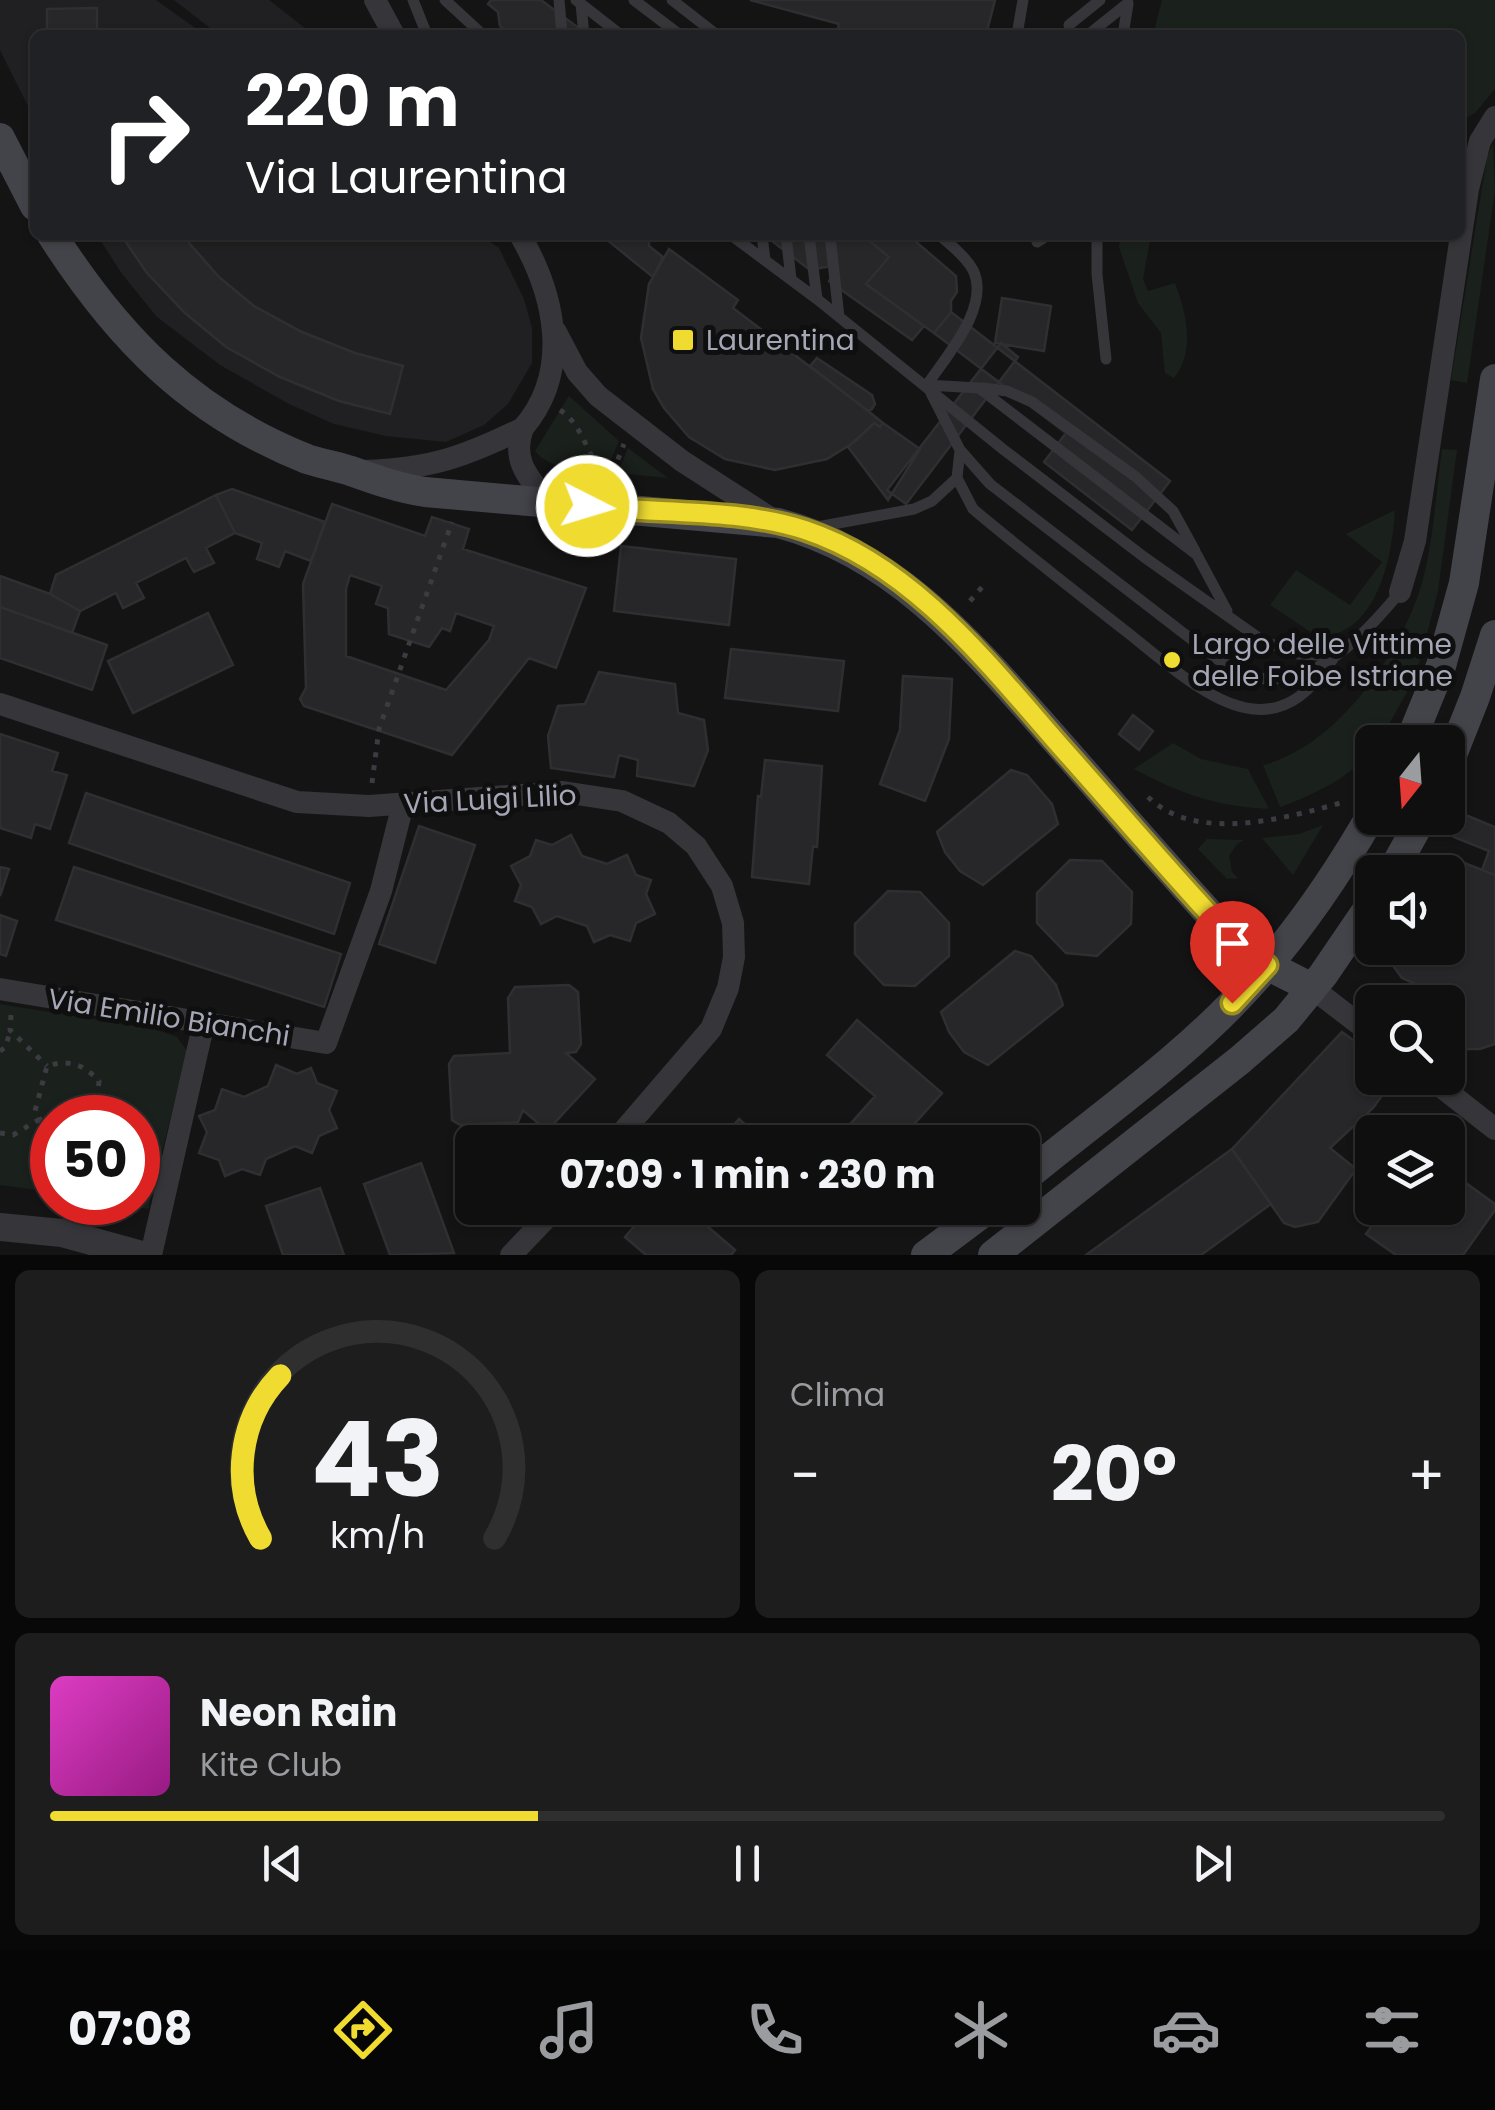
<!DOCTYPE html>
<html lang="it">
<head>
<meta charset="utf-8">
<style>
  :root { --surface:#0f0f10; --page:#1d1d1e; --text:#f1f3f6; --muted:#9b9c9f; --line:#2f2f30; --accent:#f0dc31 }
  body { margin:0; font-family:Poppins,sans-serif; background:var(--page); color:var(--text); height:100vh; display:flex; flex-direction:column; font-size:38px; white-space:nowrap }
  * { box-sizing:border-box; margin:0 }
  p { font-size:32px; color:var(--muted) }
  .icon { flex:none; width:55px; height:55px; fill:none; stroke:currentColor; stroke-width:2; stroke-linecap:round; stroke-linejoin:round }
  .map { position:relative; height:1255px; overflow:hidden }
  .drawer { display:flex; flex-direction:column; gap:15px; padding:15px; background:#080809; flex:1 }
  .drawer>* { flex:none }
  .hud { position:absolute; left:30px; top:30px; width:1435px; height:210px; border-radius:15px; box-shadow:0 2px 8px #0004,0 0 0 2px var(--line); background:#202124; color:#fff; overflow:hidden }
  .needle { width:65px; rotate:197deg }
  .tools { position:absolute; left:1355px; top:725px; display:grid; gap:20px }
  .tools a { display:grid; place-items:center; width:110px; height:110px; border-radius:15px; background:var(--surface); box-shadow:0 2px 8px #0004,0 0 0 2px var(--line); font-size:50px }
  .speed { position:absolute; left:30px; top:1095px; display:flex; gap:20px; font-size:50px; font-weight:700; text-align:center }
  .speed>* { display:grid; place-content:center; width:130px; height:130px; border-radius:50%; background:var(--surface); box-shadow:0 2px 8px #0004,0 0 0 2px var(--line); line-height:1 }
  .speed .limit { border:15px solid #d22; background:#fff; color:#111 }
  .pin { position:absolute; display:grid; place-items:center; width:85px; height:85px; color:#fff; margin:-102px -42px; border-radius:50% 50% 50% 0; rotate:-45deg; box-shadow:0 0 10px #0007 }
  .pin .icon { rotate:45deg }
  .me { position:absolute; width:110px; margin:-55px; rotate:95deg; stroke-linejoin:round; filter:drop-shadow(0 0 8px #0008) }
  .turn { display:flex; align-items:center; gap:35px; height:210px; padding:0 50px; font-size:45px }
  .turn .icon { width:130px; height:130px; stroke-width:2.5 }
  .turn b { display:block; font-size:70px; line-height:85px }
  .big { font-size:75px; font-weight:700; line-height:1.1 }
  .drawer .card { flex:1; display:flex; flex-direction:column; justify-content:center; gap:15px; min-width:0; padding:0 35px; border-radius:15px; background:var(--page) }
  .drawer .dial { align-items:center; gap:0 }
  .dial svg { height:260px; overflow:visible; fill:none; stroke:var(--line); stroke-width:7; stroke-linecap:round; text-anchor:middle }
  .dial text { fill:var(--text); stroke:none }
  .song { display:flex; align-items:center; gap:30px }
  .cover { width:120px; height:120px; border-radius:15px; background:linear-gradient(135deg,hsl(310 70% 55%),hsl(310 70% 35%)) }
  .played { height:10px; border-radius:5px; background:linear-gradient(90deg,var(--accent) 35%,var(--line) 35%) }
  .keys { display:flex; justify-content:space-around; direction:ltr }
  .heat { display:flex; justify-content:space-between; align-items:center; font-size:55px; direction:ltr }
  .drawer .tiles { flex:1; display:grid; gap:15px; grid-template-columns:1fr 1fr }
  .card:last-child { grid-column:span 2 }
  .trip { position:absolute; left:455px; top:1125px; width:585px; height:100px; border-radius:15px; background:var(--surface); box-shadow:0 2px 8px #0004,0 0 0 2px var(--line); font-weight:700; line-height:100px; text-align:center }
  .menu { display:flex; height:160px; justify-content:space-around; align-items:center; background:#060606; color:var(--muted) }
  .menu .icon { width:70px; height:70px }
  .menu .on { color:var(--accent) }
  .menu b { font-size:45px; color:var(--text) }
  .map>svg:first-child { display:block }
  .built { fill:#202022 }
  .green { fill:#1a201c }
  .building { fill:#272729; stroke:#2f2e31; stroke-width:2.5; fill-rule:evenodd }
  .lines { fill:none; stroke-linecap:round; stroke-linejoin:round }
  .path { stroke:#3b3b41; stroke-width:5; stroke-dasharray:5 8; stroke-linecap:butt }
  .service { stroke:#35353a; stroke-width:11 }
  .minor { stroke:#35353a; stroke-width:22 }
  .tertiary { stroke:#35353a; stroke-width:28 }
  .secondary { stroke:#43434a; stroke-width:30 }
  .route-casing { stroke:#9c8f20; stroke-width:25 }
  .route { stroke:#f0dc31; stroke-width:18 }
  .poi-dot { fill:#f0dc31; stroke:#0f0f10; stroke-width:4 }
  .labels { text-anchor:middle; stroke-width:10; stroke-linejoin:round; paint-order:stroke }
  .poi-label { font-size:28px; fill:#a6a7b6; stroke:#0f0f10; text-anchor:start }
  .street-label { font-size:28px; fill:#a6a7b6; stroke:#0f0f10 }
</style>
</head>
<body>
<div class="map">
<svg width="1495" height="1255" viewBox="0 0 1495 1255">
  <rect width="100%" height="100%" fill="#141415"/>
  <path class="built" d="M 0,0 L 156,0 L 205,35 L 35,35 L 35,120 L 0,50 Z
    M 174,0 L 269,0 L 314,35 L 219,35 Z
    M 97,235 L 481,235 L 499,248 L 524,299 L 532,328 L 532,363 L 508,404 L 484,425 L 446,442 L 386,436 L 334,424 L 289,404 L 220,365 L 157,317 L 122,274 Z"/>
  <path class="green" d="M 1162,0 L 1495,0 L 1495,89 L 1475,113 L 1460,121 L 1460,35 L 1153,35 Z
    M 1493,143 L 1495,190 L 1467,383 L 1451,380 L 1487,157 Z
    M 1120,235 L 1151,235 L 1143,279 L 1148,291 L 1175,283 C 1186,312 1196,350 1174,378 L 1165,373 L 1161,333 L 1138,303 L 1119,247 Z
    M 569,396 L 619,441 L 606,472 C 582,469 551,471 535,451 Z
    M 628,448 L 668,478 L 618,473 Z
    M 1442,449 L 1457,450 L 1438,591 L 1421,657 L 1412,683 L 1379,742 L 1372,742 L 1372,752 C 1346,779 1316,794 1280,807 L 1263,765 C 1337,747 1404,650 1423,579 C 1434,537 1436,491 1442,449 Z
    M 1395,510 C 1392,557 1378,635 1318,637 L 1270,605 L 1296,570 L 1350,605 L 1382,562 L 1346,534 Z
    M 1173,743 L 1201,759 L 1248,769 L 1269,809 C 1215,806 1181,794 1134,769 Z
    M 1323,825 L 1293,875 L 1262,838 L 1299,834 Z
    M 1207,839 L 1244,840 L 1237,844 L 1229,856 L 1232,872 L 1238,878 L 1227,879 L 1198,849 Z
    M 0,1004 L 155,1029 L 177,1037 L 187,1051 L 148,1209 L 116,1203 L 138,1202 L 138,1118 L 52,1118 L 52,1192 L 0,1185 Z"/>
  <path class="building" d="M 491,0 L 541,0 L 588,35 L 512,35 L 500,26 L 498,12 L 488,4 Z
    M 750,0 L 995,0 L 986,35 L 836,35 L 839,24 Z
    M 97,8 L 97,35 L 47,35 L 47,9 Z
    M 121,235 L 182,235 L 219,277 L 254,306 L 302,332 L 355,353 L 403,366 L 390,414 L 339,401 L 280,377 L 226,347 L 185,313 L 147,273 Z
    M 601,235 L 653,235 L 649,239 L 649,246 L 663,257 L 653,277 Z
    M 764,235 L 834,235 L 837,265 L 810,270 Z
    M 834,235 L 862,235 L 889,257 L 866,284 L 924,326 L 912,340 L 829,281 L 837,265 Z
    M 862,235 L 908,235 L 956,276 L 957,292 L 951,301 L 951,312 L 934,333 L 866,284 L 889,257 Z
    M 669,249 L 738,300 L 733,308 L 868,411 L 883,423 L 880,427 L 874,423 L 856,441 L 827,459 L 775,470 L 725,459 L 689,437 L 664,408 L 653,389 L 641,338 L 649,284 Z
    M 1002,298 L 1051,306 L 1044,351 L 995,343 Z
    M 951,312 L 1170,481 L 1132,530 L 1044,462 L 1066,433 L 934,333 Z
    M 1001,343 L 1018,357 L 906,504 L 887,490 Z
    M 817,358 L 872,395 L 875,404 L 872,409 L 868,411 L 810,366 Z
    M 874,423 L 880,427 L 883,423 L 920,449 L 888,500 L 848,447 Z
    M 232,489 L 325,522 L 311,561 L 285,551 L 279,567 L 257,559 L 262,543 L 235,533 L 216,495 Z
    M 216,495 L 235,533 L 206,548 L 214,563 L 194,572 L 186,558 L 136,583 L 144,598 L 123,608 L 116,593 L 80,611 L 50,594 L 56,575 Z
    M 332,504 L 425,536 L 432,517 L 469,529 L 463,549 L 586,588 L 556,668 L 529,658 L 452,755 L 304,706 L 300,699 L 306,688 L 303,584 ZM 350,575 L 382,586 L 376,604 L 388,608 L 389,634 L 429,647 L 442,628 L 450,631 L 456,613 L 494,626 L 489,640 L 446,690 L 346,656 L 346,589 Z
    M 621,546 L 736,559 L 729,625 L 614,611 Z
    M 0,576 L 50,594 L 80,611 L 72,633 L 0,607 Z
    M 0,607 L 107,645 L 92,690 L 0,658 Z
    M 208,613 L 233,665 L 133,713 L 108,661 Z
    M 731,649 L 844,661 L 838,711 L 725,698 Z
    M 599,672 L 675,684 L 678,713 L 704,720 L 708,750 L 694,786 L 637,776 L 638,760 L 619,755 L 614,777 L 551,768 L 548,736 L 558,706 L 585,704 Z
    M 903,676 L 952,679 L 949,739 L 925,801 L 880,784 L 900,730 Z
    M 1133,715 L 1153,731 L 1139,750 L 1119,734 Z
    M 0,734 L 58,753 L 52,771 L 67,775 L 50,829 L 35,824 L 31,838 L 0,828 Z
    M 765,760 L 822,766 L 817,847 L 813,846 L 809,884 L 752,877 L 758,796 L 761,797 Z
    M 1011,770 L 1027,775 L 1052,804 L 1058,824 L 983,885 L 960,871 L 945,852 L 937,832 Z
    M 86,793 L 350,883 L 334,934 L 69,843 Z
    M 1463,814 L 1495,827 L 1495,875 L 1482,870 L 1489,851 L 1454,837 Z
    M 419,826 L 475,845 L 435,963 L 379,944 Z
    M 571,835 L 582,856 L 607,864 L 627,855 L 636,875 L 651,880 L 646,894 L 655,914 L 636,923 L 630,941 L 610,935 L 594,942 L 587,926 L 557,916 L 541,924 L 532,907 L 515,901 L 521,885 L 511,866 L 530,856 L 536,840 L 552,845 Z
    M 1070,860 L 1102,861 L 1132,892 L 1131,924 L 1097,956 L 1066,953 L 1037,923 L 1037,893 Z
    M 1462,862 L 1495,875 L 1495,1044 L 1480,1049 L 1459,1049 L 1448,1043 L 1448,1002 L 1419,1002 L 1420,986 L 1402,978 L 1394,967 L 1391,954 L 1392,948 L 1448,948 L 1448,897 Z
    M 0,867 L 9,869 L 0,896 Z
    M 74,867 L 341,954 L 324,1007 L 56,920 Z
    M 888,891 L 920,892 L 949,923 L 949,956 L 915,986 L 884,985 L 855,954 L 855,924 Z
    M 0,915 L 17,921 L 6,956 L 0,954 Z
    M 1015,951 L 1031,956 L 1056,985 L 1063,1005 L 988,1065 L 964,1052 L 949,1032 L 941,1012 Z
    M 569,985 L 578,992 L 581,1044 L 576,1052 L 566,1053 L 595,1079 L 547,1131 L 523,1110 L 518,1122 L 460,1125 L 452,1120 L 449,1064 L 454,1056 L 510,1053 L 508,998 L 515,987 Z
    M 857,1020 L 942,1093 L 898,1142 L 842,1142 L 837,1139 L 875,1096 L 827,1055 Z
    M 1342,1032 L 1372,1054 L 1372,1078 L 1395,1078 L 1373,1108 L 1330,1148 L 1356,1169 L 1318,1222 L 1295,1227 L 1284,1223 L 1232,1149 Z
    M 276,1065 L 297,1074 L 311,1068 L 317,1083 L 337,1091 L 329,1110 L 337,1128 L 319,1136 L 312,1153 L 295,1146 L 266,1159 L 260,1175 L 242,1169 L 225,1176 L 219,1160 L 199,1153 L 207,1132 L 199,1116 L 215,1110 L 222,1089 L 244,1097 L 268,1086 Z
    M 739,1119 L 765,1142 L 718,1142 Z
    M 1232,1149 L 1271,1204 L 1201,1255 L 1086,1255 Z
    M 421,1163 L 454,1253 L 390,1255 L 364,1184 Z
    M 1448,1170 L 1495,1204 L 1495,1210 L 1463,1255 L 1396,1255 L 1366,1234 L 1385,1208 L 1448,1208 Z
    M 320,1188 L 344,1255 L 283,1255 L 266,1206 Z
    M 650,1208 L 686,1208 L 735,1250 L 731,1255 L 646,1255 L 625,1237 Z
    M 752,1208 L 787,1208 L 772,1225 Z"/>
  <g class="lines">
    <path class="path" d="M 560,410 C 587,428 585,461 611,477 L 624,444
      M 970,601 L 984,585
      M 372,783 L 379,729 L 452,522
      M 1148,797 C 1196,844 1287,818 1344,802
      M 11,1015 L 10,1030 L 47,1066
      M 0,1051 L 6,1047 L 10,1030
      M 52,1127 L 44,1126 L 35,1111 L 47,1066 C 69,1059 83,1064 99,1081 L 96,1114 L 92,1118
      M 0,1133 L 13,1135 L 40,1119"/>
    <path class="service" d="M 413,0 L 427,35
      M 445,0 L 483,35
      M 559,0 L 562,35
      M 576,0 L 621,35
      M 634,0 L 680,35
      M 672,0 L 717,35
      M 581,4 L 584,35
      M 1069,25 L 1100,0
      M 1017,35 L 1023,0
      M 1088,35 L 1128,3
      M 1123,35 L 1128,4
      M 731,235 L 817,299 L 1004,450 L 1144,557 L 1263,641 L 1298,654 L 1335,656
      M 762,235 L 765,260
      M 786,235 L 791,279
      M 809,235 L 817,299
      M 830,235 L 839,317
      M 1097,235 L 1097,274 L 1106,359
      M 1037,242 L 1048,235
      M 927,385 L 979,388 L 1197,555 L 1227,611
      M 927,385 C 946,356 991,307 973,270 C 965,256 951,245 939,235
      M 983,388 L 1007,391 L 1032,402 L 1136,477 L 1173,511 L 1195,551
      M 931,393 L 960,450 L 990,484 L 1217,659 C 1231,667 1244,676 1259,678 C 1317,688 1368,631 1400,592
      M 960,450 L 957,478 L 973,509 C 1022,550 1072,589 1123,629 C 1157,655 1209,705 1253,709 C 1290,713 1313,688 1333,659
      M 817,527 L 914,509 L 932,501 L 957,478
      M 80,1237 L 86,1202"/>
    <path class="minor" d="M 375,0 L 394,35
      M 556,332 L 577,372 L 598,396 L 682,461 L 775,521
      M 523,428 C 511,460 528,477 547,501
      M 364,471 C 430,469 464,457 523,428 C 572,371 555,295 520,235
      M 1400,592 L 1415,541 L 1468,189 L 1480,141 L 1495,117
      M 0,704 L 297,802 L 369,806 L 563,792 L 622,801 L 669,823 L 696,846 L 722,886 L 733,923 L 734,957 L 728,988 L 711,1029 L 614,1142
      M 1312,988 L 1372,1034
      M 0,989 L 326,1043 L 381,891 L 403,804
      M 1430,1078 L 1495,1129
      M 151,1255 L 204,1022
      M 511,1255 L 556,1208"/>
    <path class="tertiary" d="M 0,1227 L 62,1233 L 142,1255"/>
    <path class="secondary" d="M 0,138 L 35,206
      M 52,235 C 118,338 191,413 307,459 C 322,464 337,466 351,471 C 376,480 399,488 425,492 L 778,523 C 901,555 980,655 1061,746 C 1120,813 1178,881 1239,946 L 1259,961 L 1312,988
      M 1410,742 L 1441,666 L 1464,583 L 1495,379
      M 1448,765 L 1475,697 L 1495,635
      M 1392,872 L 1422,818
      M 1022,1180 C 1097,1118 1183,1059 1248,987 C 1296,935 1337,875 1372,814
      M 926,1255 L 989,1208
      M 993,1255 L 1240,1060 L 1286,1020 L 1323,975 L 1372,903"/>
  </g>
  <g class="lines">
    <g class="route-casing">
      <path id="route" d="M 587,506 C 658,514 737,508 805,530 C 914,566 989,665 1062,748 C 1121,814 1178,882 1239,946 L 1267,965 L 1232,1003"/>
    </g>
    <use href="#route" class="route"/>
  </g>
  <g class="poi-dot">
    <rect x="671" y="328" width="24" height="24" rx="5"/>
    <circle cx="1172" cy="660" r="10"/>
  </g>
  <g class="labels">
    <g class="poi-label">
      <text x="706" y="350">Laurentina</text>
      <text x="1192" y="654">Largo delle Vittime<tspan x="1192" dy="32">delle Foibe Istriane</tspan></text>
    </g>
    <g class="street-label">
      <text transform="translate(490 799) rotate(-3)" y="10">Via Luigi Lilio</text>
      <text transform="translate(169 1017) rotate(9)" y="10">Via Emilio Bianchi</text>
    </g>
  </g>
</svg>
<div class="tools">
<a><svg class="needle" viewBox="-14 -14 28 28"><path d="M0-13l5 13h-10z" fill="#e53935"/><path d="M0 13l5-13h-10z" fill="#9b9c9f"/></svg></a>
<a><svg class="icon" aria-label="sound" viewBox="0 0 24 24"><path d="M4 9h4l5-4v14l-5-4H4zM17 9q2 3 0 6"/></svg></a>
<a><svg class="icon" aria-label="search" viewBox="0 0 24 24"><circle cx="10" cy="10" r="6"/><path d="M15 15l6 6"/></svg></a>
<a><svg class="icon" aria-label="layers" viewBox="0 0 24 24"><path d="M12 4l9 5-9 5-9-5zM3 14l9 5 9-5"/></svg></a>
</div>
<div class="speed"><div class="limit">50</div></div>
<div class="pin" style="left:1232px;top:1003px;background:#d93025"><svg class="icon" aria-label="arrive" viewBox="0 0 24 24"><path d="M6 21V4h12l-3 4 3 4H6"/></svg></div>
<svg class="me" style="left:587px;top:506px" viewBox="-20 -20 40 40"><circle r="17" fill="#f0dc31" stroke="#fff" stroke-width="3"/><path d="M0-11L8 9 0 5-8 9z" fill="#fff"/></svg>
<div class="trip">07:09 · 1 min · 230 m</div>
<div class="hud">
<div class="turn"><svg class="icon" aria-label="right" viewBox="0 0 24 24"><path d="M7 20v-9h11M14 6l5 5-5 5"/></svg><div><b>220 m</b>Via Laurentina</div></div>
</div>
</div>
<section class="drawer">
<div class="tiles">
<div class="card dial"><svg viewBox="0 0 100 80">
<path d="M14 69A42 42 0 1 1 86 69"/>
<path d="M14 69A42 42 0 0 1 20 19" stroke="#f0dc31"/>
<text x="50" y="56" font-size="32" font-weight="700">43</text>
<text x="50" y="72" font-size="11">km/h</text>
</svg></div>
<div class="card"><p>Clima</p>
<div class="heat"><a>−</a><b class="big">20°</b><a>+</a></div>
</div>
<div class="card">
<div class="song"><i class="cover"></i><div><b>Neon Rain</b><p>Kite Club</p></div></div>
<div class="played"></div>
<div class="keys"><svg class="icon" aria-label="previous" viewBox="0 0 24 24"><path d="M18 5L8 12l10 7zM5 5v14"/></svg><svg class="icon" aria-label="pause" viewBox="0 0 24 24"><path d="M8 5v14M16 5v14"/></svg><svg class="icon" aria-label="next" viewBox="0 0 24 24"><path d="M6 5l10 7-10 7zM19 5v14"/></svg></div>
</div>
</div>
</section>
<nav class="menu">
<b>07:08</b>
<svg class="icon on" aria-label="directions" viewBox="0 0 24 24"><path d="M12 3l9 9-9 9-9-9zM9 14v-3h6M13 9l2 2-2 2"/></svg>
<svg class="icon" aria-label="music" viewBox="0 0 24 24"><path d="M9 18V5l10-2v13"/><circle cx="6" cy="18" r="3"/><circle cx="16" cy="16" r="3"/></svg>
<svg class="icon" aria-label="phone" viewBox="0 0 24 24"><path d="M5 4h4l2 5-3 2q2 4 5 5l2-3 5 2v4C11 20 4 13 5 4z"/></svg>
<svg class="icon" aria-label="climate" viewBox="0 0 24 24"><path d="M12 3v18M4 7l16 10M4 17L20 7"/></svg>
<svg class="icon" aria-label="car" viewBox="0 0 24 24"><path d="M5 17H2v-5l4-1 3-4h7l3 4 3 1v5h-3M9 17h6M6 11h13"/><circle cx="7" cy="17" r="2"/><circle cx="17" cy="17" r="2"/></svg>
<svg class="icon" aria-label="filters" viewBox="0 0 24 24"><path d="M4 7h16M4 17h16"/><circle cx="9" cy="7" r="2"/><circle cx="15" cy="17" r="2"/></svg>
</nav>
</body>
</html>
